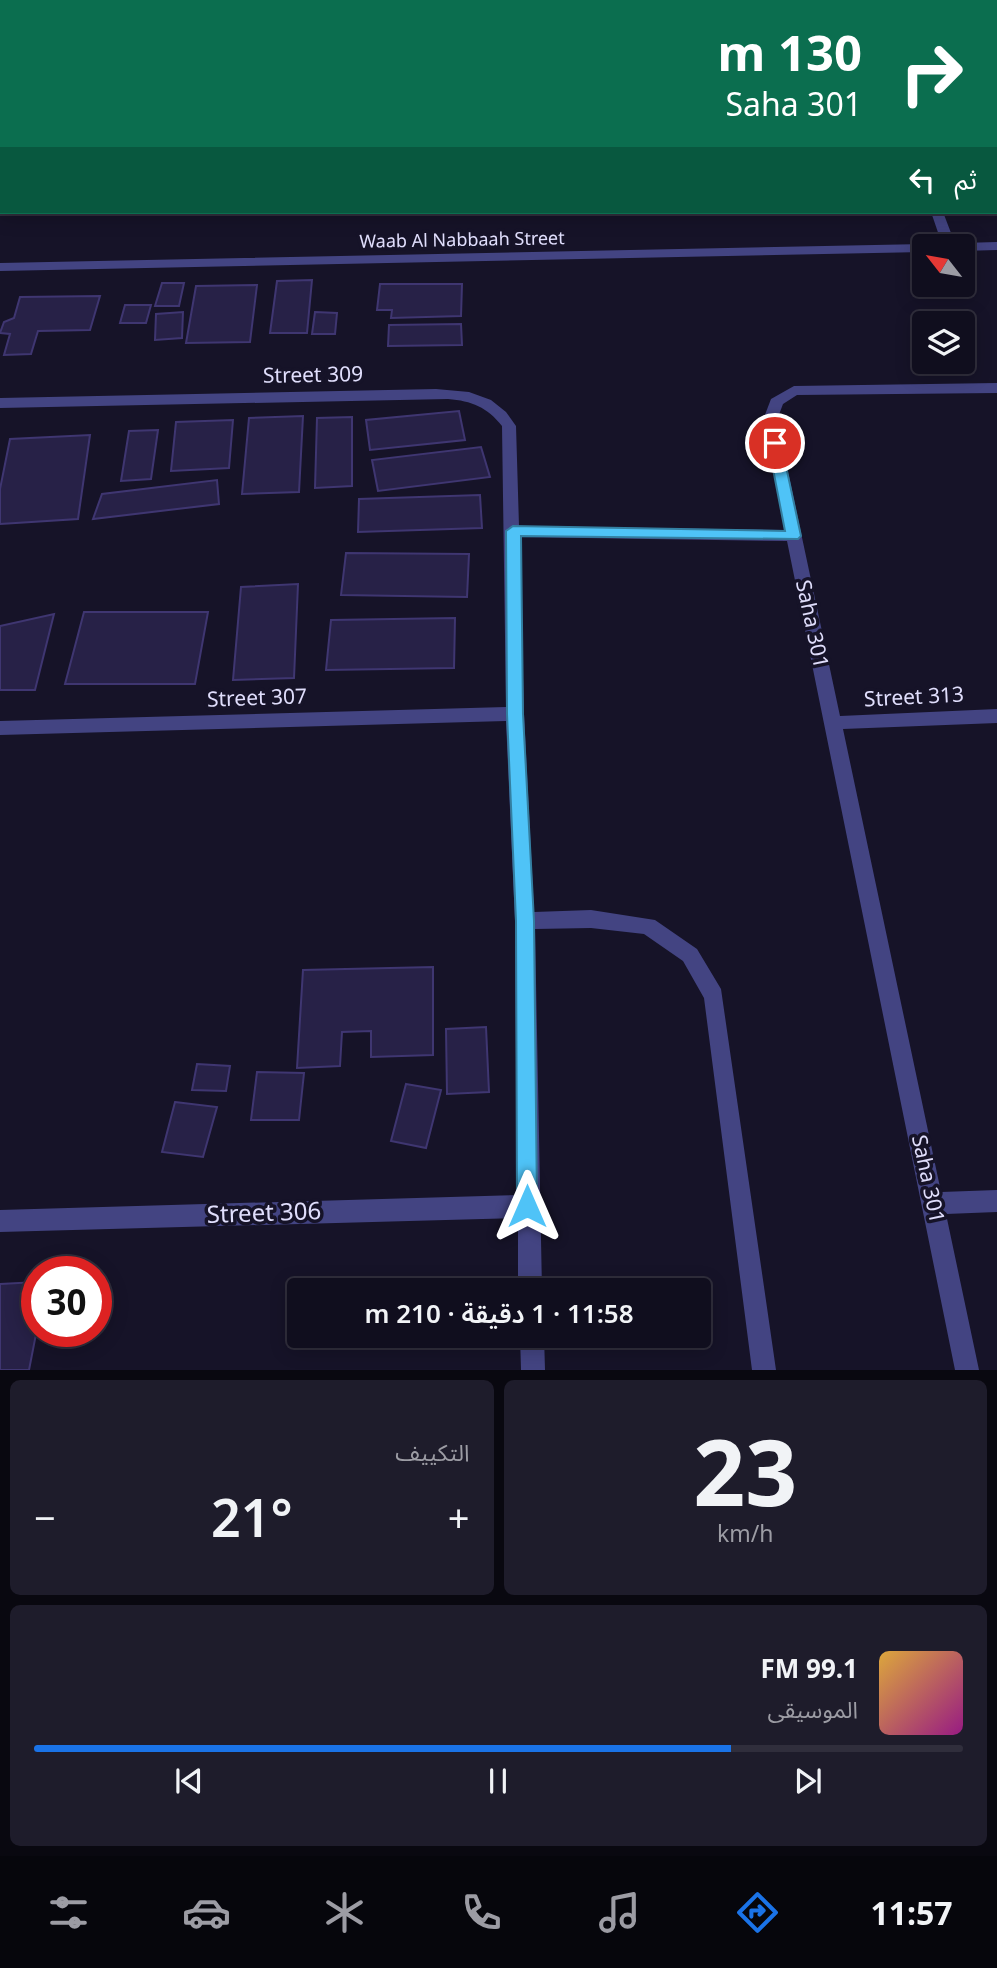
<!DOCTYPE html>
<html lang="ar">
<head>
<meta charset="utf-8">
<style>
  :root { --surface:#100e1e; --page:#1e1c2b; --text:#f1f3f6; --muted:#9c9ca4; --line:#302e3c; --accent:#1a73e8 }
  body { margin:0; font-family:"Noto Sans","Noto Sans Arabic",sans-serif; background:var(--page); color:var(--text); direction:rtl; height:100vh; display:flex; flex-direction:column; font-size:26px; white-space:nowrap }
  * { box-sizing:border-box; margin:0 }
  p { font-size:23px; color:var(--muted) }
  .icon { flex:none; width:38px; height:38px; fill:none; stroke:currentColor; stroke-width:2; stroke-linecap:round; stroke-linejoin:round }
  .map { position:relative; height:1370px; overflow:hidden; direction:ltr }
  .panel { display:flex; flex-direction:column; gap:10px; padding:10px; background:#090810; flex:1 }
  .panel>* { flex:none }
  .hud { position:absolute; left:0px; top:0px; width:998px; height:214px; box-shadow:0 4px 18px #0003,0 0 0 2px var(--line); direction:rtl; background:#0b6e4f; color:#fff; overflow:hidden }
  .needle { width:46px; rotate:301deg }
  .tools { position:absolute; left:912px; top:234px; display:grid; gap:14px }
  .tools a { display:grid; place-items:center; width:63px; height:63px; border-radius:7px; background:var(--surface); box-shadow:0 4px 18px #0003,0 0 0 2px var(--line); font-size:35px }
  .speed { position:absolute; left:21px; top:1256px; display:flex; gap:14px; font-size:35px; font-weight:700; text-align:center }
  .speed>* { display:grid; place-content:center; width:91px; height:91px; border-radius:50%; background:var(--surface); box-shadow:0 4px 18px #0003,0 0 0 2px var(--line); line-height:1 }
  .speed .limit { border:10px solid #d22; background:#fff; color:#111 }
  .pin { position:absolute; display:grid; place-items:center; width:60px; height:60px; color:#fff; margin:-30px; border:4px solid #fff; border-radius:50%; box-shadow:0 2px 7px #0007 }
  .me { position:absolute; width:77px; margin:-38px; rotate:0deg; stroke-linejoin:round; filter:drop-shadow(0 0 5px #0008) }
  .turn { display:flex; align-items:center; gap:24px; height:147px; padding:0 21px; font-size:32px }
  .turn .icon { width:91px; height:91px; stroke-width:2.5 }
  .turn b { display:block; font-size:49px; line-height:60px }
  .then { display:flex; align-items:center; height:66px; padding:0 21px; background:#0003; gap:14px; font-size:26px }
  .big { font-size:52px; font-weight:600; line-height:1.1 }
  .panel .widget { flex:1; display:flex; flex-direction:column; justify-content:center; gap:10px; min-width:0; padding:0 24px; border-radius:10px; background:var(--page) }
  .panel .dial { align-items:center; gap:0 }
  .dial b { font-size:91px; line-height:1 }
  .song { display:flex; align-items:center; gap:21px }
  .cover { width:84px; height:84px; border-radius:10px; background:linear-gradient(135deg,hsl(40 70% 55%),hsl(310 70% 35%)) }
  .played { height:7px; border-radius:4px; background:linear-gradient(90deg,var(--accent) 75%,var(--line) 75%) }
  .keys { display:flex; justify-content:space-around; direction:ltr }
  .heat { display:flex; justify-content:space-between; align-items:center; font-size:38px; direction:ltr }
  .panel .tiles { flex:1; display:grid; gap:10px; grid-template-columns:1fr 1fr }
  .widget:last-child { grid-column:span 2 }
  .trip { position:absolute; left:287px; top:1278px; width:424px; height:70px; border-radius:7px; background:var(--surface); box-shadow:0 4px 18px #0003,0 0 0 2px var(--line); font-weight:600; line-height:70px; text-align:center; direction:rtl }
  .tab-bar { display:flex; height:112px; justify-content:space-around; align-items:center; background:#06060c; color:var(--muted) }
  .tab-bar .icon { width:49px; height:49px }
  .tab-bar .current { color:var(--accent) }
  .tab-bar b { font-size:32px; color:var(--text) }
  .map>svg:first-child { display:block }
  .building { fill:#272147; stroke:#3f3671; stroke-width:2 }
  .lines { fill:none; stroke-linecap:round; stroke-linejoin:round }
  .lane { fill:#434482; fill-rule:evenodd }
  .street { fill:#434482; fill-rule:evenodd }
  .route { fill:#4fc3f7; stroke:#337fa1; stroke-width:2 }
  .labels { text-anchor:middle; stroke-width:7; stroke-linejoin:round; paint-order:stroke }
  .far-street-label { font-size:18px; fill:#e0defc; stroke:#161328 }
  .street-label { font-size:21px; fill:#e0defc; stroke:#161328 }
  .near-street-label { font-size:24px; fill:#e0defc; stroke:#161328 }
</style>
</head>
<body>
<div class="map">
<svg width="997" height="1370" viewBox="0 0 997 1370">
  <rect width="100%" height="100%" fill="#161328"/>
  <path class="building" d="M 312,280 L 307,333 L 270,333 L 277,281 Z
    M 162,283 L 184,283 L 179,306 L 155,306 Z
    M 380,284 L 462,284 L 461,316 L 391,318 L 392,310 L 377,310 Z
    M 257,285 L 250,342 L 186,343 L 196,286 Z
    M 100,296 L 90,330 L 38,331 L 31,354 L 4,355 L 10,334 L 0,333 L 4,322 L 14,318 L 20,297 Z
    M 125,305 L 151,305 L 146,323 L 120,323 Z
    M 183,312 L 182,338 L 155,340 L 156,314 Z
    M 315,312 L 337,313 L 335,334 L 312,334 Z
    M 461,324 L 462,345 L 388,346 L 389,325 Z
    M 459,411 L 465,440 L 370,450 L 366,420 Z
    M 303,416 L 299,492 L 242,494 L 249,418 Z
    M 352,417 L 352,486 L 315,488 L 317,418 Z
    M 233,420 L 229,468 L 171,471 L 176,422 Z
    M 158,430 L 151,479 L 121,481 L 129,431 Z
    M 90,435 L 78,519 L 0,524 L 0,489 L 10,439 Z
    M 481,447 L 490,477 L 378,491 L 372,460 Z
    M 217,480 L 219,504 L 93,519 L 102,494 Z
    M 480,495 L 482,528 L 358,532 L 359,499 Z
    M 346,553 L 469,554 L 467,597 L 341,595 Z
    M 298,584 L 294,678 L 233,680 L 241,587 Z
    M 84,612 L 208,612 L 195,684 L 65,684 Z
    M 54,614 L 35,690 L 0,690 L 0,626 Z
    M 455,618 L 454,668 L 326,670 L 331,620 Z
    M 433,967 L 433,1055 L 371,1057 L 371,1031 L 342,1032 L 340,1066 L 297,1068 L 303,970 Z
    M 486,1027 L 489,1092 L 447,1094 L 446,1029 Z
    M 197,1064 L 230,1066 L 226,1091 L 192,1090 Z
    M 257,1072 L 304,1073 L 299,1120 L 251,1120 Z
    M 406,1084 L 441,1090 L 426,1148 L 391,1141 Z
    M 175,1102 L 217,1107 L 203,1157 L 162,1152 Z
    M 37,1282 L 37,1329 L 29,1370 L 0,1370 L 0,1284 Z"/>
  <g class="lines">
    <path class="lane" d="M 381,0 L 389,0 L 389,2 L 381,2 Z
      M 0,27 L 2,27 L 2,33 L 0,33 Z"/>
    <path class="street" d="M 997,192 L 997,201 L 996,201 L 996,193 Z
      M 0,196 L 2,196 L 2,204 L 0,204 Z
      M 931,212 L 943,212 L 956,246 L 962,243 L 997,242 L 997,250 L 962,251 L 962,247 L 943,247 Z
      M 924,244 L 930,247 L 924,247 L 924,252 L 0,271 L 0,263 Z
      M 997,383 L 997,393 L 797,395 L 783,404 L 777,420 L 840,716 L 997,709 L 997,723 L 843,729 L 941,1192 L 997,1190 L 997,1212 L 946,1214 L 979,1370 L 955,1370 L 787,541 L 519,537 L 524,714 L 534,912 L 591,910 L 655,920 L 697,949 L 721,989 L 776,1370 L 752,1370 L 704,998 L 683,961 L 644,934 L 591,928 L 535,929 L 542,1290 L 518,1290 L 518,1218 L 0,1232 L 0,1210 L 517,1195 L 515,921 L 506,721 L 0,735 L 0,721 L 506,707 L 502,426 C 487,407 472,401 448,399 L 0,408 L 0,398 L 436,389 L 469,392 L 491,400 L 506,412 L 516,426 L 519,526 L 785,530 L 763,420 L 771,399 L 794,386 Z
      M 520,1335 L 544,1335 L 545,1370 L 521,1370 Z"/>
  </g>
  <path class="route" d="M 775,439 L 781,443 L 801,536 L 798,539 L 521,536 L 523,714 L 534,921 L 537,1206 L 534,1213 L 527,1216 L 520,1213 L 517,1206 L 516,921 L 507,714 L 506,531 L 513,526 L 785,531 L 768,443 Z"/>
  <g class="labels">
    <g class="far-street-label">
      <text transform="translate(462 240) rotate(-1)" y="6">Waab Al Nabbaah Street</text>
    </g>
    <g class="street-label">
      <text transform="translate(313 375) rotate(-1)" y="7">Street 309</text>
      <text transform="translate(812 624) rotate(78)" y="7">Saha 301</text>
      <text transform="translate(914 697) rotate(-3)" y="7">Street 313</text>
      <text transform="translate(257 698) rotate(-2)" y="7">Street 307</text>
      <text transform="translate(928 1179) rotate(78)" y="7">Saha 301</text>
    </g>
    <g class="near-street-label">
      <text transform="translate(264 1213) rotate(-2)" y="8">Street 306</text>
    </g>
  </g>
</svg>
<div class="tools">
<a><svg class="needle" viewBox="-14 -14 28 28"><path d="M0-13l5 13h-10z" fill="#e53935"/><path d="M0 13l5-13h-10z" fill="#9c9ca4"/></svg></a>
<a><svg class="icon" aria-label="layers" viewBox="0 0 24 24"><path d="M12 4l9 5-9 5-9-5zM3 14l9 5 9-5"/></svg></a>
</div>
<div class="speed"><div class="limit">30</div></div>
<div class="pin" style="left:775px;top:443px;background:#d93025"><svg class="icon" aria-label="arrive" viewBox="0 0 24 24"><path d="M6 21V4h12l-3 4 3 4H6"/></svg></div>
<svg class="me" style="left:527px;top:1206px" viewBox="-20 -20 40 40"><path d="M0-17L14 15 0 8-14 15z" fill="#4fc3f7" stroke="#fff" stroke-width="4"/></svg>
<div class="trip">11:58 · 1 دقيقة · 210 m</div>
<div class="hud">
<div class="turn"><svg class="icon" aria-label="right" viewBox="0 0 24 24"><path d="M7 20v-9h11M14 6l5 5-5 5"/></svg><div><b>130 m</b>Saha 301</div></div>
<div class="then">ثم<svg class="icon" aria-label="left" viewBox="0 0 24 24"><path d="M17 20v-9H6M10 6l-5 5 5 5"/></svg></div>
</div>
</div>
<section class="panel">
<div class="tiles">
<div class="widget dial"><b>23</b><p>km/h</p></div>
<div class="widget"><p>التكييف</p>
<div class="heat"><a>−</a><b class="big">21°</b><a>+</a></div>
</div>
<div class="widget">
<div class="song"><i class="cover"></i><div><b>99.1 FM</b><p>الموسيقى</p></div></div>
<div class="played"></div>
<div class="keys"><svg class="icon" aria-label="previous" viewBox="0 0 24 24"><path d="M18 5L8 12l10 7zM5 5v14"/></svg><svg class="icon" aria-label="pause" viewBox="0 0 24 24"><path d="M8 5v14M16 5v14"/></svg><svg class="icon" aria-label="next" viewBox="0 0 24 24"><path d="M6 5l10 7-10 7zM19 5v14"/></svg></div>
</div>
</div>
</section>
<nav class="tab-bar">
<b>11:57</b>
<svg class="icon current" aria-label="directions" viewBox="0 0 24 24"><path d="M12 3l9 9-9 9-9-9zM9 14v-3h6M13 9l2 2-2 2"/></svg>
<svg class="icon" aria-label="music" viewBox="0 0 24 24"><path d="M9 18V5l10-2v13"/><circle cx="6" cy="18" r="3"/><circle cx="16" cy="16" r="3"/></svg>
<svg class="icon" aria-label="phone" viewBox="0 0 24 24"><path d="M5 4h4l2 5-3 2q2 4 5 5l2-3 5 2v4C11 20 4 13 5 4z"/></svg>
<svg class="icon" aria-label="climate" viewBox="0 0 24 24"><path d="M12 3v18M4 7l16 10M4 17L20 7"/></svg>
<svg class="icon" aria-label="car" viewBox="0 0 24 24"><path d="M5 17H2v-5l4-1 3-4h7l3 4 3 1v5h-3M9 17h6M6 11h13"/><circle cx="7" cy="17" r="2"/><circle cx="17" cy="17" r="2"/></svg>
<svg class="icon" aria-label="filters" viewBox="0 0 24 24"><path d="M4 7h16M4 17h16"/><circle cx="9" cy="7" r="2"/><circle cx="15" cy="17" r="2"/></svg>
</nav>
</body>
</html>
